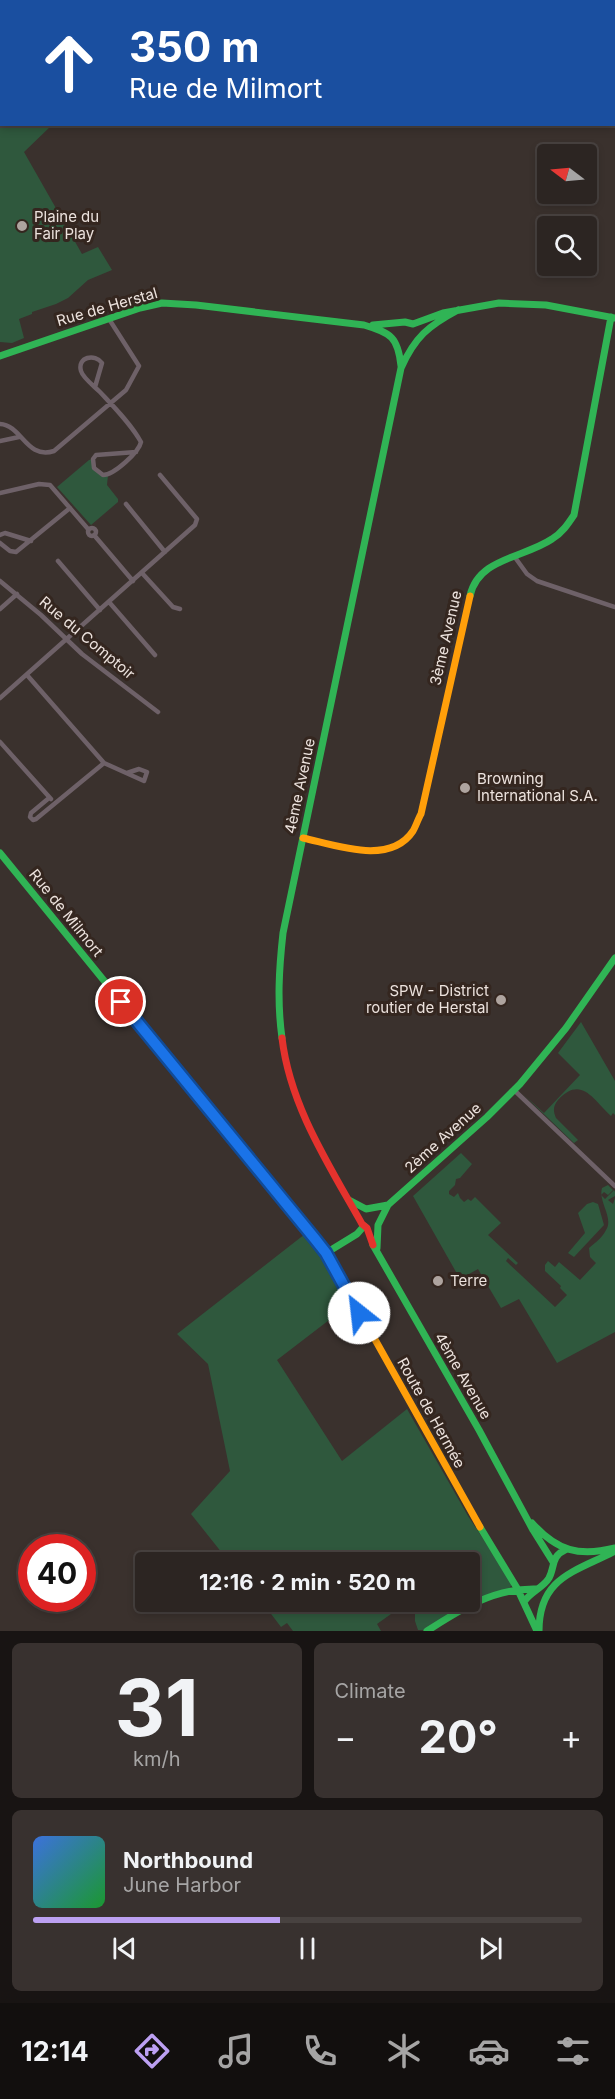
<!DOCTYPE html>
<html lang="en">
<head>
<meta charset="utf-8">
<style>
  :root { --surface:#2c2522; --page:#38312f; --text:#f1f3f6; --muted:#a6a5a5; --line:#484240; --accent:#bca0f2 }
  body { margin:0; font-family:Inter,sans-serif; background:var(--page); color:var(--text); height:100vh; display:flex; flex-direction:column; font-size:22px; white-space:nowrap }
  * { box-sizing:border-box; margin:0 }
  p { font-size:20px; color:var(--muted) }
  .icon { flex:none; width:33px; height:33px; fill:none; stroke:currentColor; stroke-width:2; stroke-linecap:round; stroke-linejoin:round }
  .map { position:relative; height:1631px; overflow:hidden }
  .details { display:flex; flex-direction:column; gap:12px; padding:12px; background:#181413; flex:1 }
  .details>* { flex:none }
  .banner { position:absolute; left:0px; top:0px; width:615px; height:126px; box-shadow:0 3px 9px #0003,0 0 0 2px var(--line); background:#1a4fa0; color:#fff; overflow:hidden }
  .needle { width:39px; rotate:286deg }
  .controls { position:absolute; left:537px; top:144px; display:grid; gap:12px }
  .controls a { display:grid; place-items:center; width:60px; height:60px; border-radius:6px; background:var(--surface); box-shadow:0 3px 9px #0003,0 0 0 2px var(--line); font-size:30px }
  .speed { position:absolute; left:18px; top:1534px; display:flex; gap:12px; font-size:30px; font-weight:700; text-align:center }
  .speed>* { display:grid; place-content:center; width:78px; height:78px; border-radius:50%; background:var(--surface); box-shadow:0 3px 9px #0003,0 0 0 2px var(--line); line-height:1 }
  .speed .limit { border:9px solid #d22; background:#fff; color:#111 }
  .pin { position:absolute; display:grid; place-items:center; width:51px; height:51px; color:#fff; margin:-26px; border:3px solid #fff; border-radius:50%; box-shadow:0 2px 6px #0007 }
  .me { position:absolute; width:66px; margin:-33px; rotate:331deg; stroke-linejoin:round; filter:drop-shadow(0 0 4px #0008) }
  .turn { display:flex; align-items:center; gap:21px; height:126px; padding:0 30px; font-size:27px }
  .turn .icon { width:78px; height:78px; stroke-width:2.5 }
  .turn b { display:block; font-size:42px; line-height:51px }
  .big { font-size:45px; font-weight:700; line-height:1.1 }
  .details .tile { flex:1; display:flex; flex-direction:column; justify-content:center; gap:9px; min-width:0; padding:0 21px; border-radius:9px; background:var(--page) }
  .details .dial { align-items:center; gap:0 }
  .dial b { font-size:78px; line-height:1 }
  .song { display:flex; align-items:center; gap:18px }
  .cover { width:72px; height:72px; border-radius:9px; background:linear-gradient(135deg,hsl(220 70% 55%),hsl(130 70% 35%)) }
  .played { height:6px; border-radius:3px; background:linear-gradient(90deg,var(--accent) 45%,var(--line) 45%) }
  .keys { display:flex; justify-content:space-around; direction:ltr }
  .heat { display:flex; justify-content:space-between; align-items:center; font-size:33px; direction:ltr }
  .details .tiles { flex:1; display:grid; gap:12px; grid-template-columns:1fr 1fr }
  .tile:last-child { grid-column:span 2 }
  .trip { position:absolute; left:135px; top:1552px; width:345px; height:60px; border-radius:6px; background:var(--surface); box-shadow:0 3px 9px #0003,0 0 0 2px var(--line); font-weight:700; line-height:60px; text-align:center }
  .tab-bar { display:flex; height:96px; justify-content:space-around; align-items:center; background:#120f0e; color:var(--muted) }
  .tab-bar .icon { width:42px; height:42px }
  .tab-bar .on { color:var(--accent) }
  .tab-bar b { font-size:27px; color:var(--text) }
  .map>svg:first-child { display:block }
  .green { fill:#2f583d }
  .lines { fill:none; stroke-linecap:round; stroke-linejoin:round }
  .street { stroke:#6e6168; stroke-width:4.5 }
  .fast { stroke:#30b455; stroke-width:7 }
  .slow { stroke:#ff9f0a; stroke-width:7 }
  .jam { stroke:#e5322d; stroke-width:7 }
  .route-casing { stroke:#114b97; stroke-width:15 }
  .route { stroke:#1a73e8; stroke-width:10 }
  .poi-dot { fill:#aea49f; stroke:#34261f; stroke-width:2 }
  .labels { text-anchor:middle; stroke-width:6; stroke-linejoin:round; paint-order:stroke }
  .poi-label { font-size:15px; fill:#ece2dd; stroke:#34261f; text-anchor:start }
  .street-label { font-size:15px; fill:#ece2dd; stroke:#34261f }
</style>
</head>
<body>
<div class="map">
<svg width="615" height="1631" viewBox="0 0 615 1631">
  <rect width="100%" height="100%" fill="#3a312d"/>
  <path class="green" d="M 1,104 L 2,124 L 52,125 L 24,152 L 82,254 L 98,247 L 112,270 L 88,280 L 68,298 L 56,304 L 32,312 L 32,314 L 19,319 L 24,338 L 12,343 L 0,342 L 0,105 Z
    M 93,459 L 94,469 L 108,475 L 107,485 L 118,499 L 118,502 L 91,525 L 57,487 L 89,460 Z
    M 581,1022 L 615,1081 L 615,1115 L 613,1113 L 611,1116 C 593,1099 581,1075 558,1100 C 553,1106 553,1111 556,1118 L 578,1140 L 574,1143 L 523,1094 L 544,1113 L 580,1075 L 558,1053 Z
    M 461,1153 L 472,1164 L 460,1178 L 456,1179 L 455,1185 L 449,1191 L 449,1194 L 454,1197 L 458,1193 L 460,1198 L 464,1202 L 468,1199 L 471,1201 L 475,1197 L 501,1223 L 488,1235 L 518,1263 L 516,1265 L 508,1258 L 506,1261 L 555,1307 L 567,1295 L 560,1288 L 561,1286 L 545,1271 L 545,1265 L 548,1261 L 555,1267 L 559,1262 L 580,1280 L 596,1263 L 590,1257 L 589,1248 C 595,1243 603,1237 606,1230 C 614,1218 598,1202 602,1188 L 608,1185 L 613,1190 L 608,1195 L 604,1192 L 601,1195 L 605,1199 L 614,1190 L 615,1192 L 615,1196 L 608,1200 L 613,1204 L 615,1198 L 615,1332 L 557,1363 L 519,1299 L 501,1308 L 478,1269 L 460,1279 L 413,1196 Z
    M 593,1202 L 598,1204 L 604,1225 L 574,1257 L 568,1253 L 585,1233 L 578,1213 L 587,1204 Z
    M 305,1234 L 326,1262 L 350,1304 L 277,1360 L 342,1461 L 407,1409 L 468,1516 L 511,1581 L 511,1586 L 505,1592 L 485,1599 L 428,1630 L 418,1630 L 415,1621 L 415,1614 L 410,1608 L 413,1602 L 470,1602 L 470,1563 L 464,1563 C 453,1553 439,1558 426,1563 L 230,1563 L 191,1514 L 230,1471 L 208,1364 L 177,1334 Z
    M 262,1602 L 361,1602 L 362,1605 L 366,1606 L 369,1612 L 373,1611 L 373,1604 L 376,1602 L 385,1602 L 389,1606 L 391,1614 L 377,1624 L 381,1631 L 293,1631 L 287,1623 L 281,1627 Z"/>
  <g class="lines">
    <path class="street" d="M 95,387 L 102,363 C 95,353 77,357 81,371 C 83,378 94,386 100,392 C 114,407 131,424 141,442 C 139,452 114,475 103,475 L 94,468 L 93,459 L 96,455 L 136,452
      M 0,424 C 22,425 26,460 54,451 L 126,390 L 139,366 L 109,319
      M 0,441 L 19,437
      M 0,493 L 39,484 L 50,485 L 88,529
      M 126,504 L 165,552
      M88 532a4 4 0 1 1 8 0a4 4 0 1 1-8 0Z
      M 0,535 L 5,533 L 31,541
      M 94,535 L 133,581
      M 0,543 L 10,551 L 16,552 L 70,508
      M 514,556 L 527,574 L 537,581 L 615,607
      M 58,561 L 100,610
      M 142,573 L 173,607 L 180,609
      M 0,581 L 41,615 L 82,654 L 158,712
      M 109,602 L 155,655
      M 0,609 L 17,594
      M 27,675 L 104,763 L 144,781 L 147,772 L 139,769 L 127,773
      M 0,698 L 195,525 L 197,519 L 160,475
      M 0,742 L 51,799
      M 49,798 L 31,813 L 30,817 L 33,820 L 36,819 L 104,763
      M 514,1090 L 615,1186"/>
    <path class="fast" d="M 373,325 L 405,322 L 413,324 L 443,313 L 499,303 L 546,305 L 615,318
      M 0,356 L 140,308 L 162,303 L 196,305 L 364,325 C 391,333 398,337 401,366
      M 470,596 C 478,558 524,558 552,539 C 562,533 568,524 574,515 L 611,317
      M 0,853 L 326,1253 L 368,1327
      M 282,1038 C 277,1002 279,969 283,933 L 401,368 C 415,337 428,326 458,310
      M 349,1200 L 366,1209 L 388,1205
      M 373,1245 L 479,1430 L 533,1530 L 553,1562
      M 377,1248 L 378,1225 L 388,1205 L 487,1117 L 520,1084 L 566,1028 L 615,958
      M 326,1253 L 357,1234 L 364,1226
      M 532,1523 C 557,1551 579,1557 615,1548
      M 480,1527 L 517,1588 L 537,1631
      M 524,1602 C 530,1592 543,1588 549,1578 C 555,1567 551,1556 565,1550
      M 427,1631 C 461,1609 494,1588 536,1589
      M 539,1631 C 539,1577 575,1572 615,1551"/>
    <path class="slow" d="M 303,838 C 335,845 390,866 413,831 C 416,826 418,819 421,814 L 470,596
      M 368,1327 L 480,1527"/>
    <path class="jam" d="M 282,1038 C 290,1106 329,1165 362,1224 L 367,1228 L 373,1245"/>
  </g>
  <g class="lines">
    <g class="route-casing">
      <path id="route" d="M 121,1002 L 315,1239 L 326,1253 L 359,1313"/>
    </g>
    <use href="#route" class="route"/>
  </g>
  <g class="poi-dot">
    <circle cx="22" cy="226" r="6"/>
    <circle cx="465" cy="788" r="6"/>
    <circle cx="501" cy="1000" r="6"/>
    <circle cx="438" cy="1281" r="6"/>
  </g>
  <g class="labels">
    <g class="poi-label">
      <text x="34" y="222">Plaine du<tspan x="34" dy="17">Fair Play</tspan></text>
      <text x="477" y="784">Browning<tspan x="477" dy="17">International S.A.</tspan></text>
      <text x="489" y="996" text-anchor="end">SPW - District<tspan x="489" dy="17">routier de Herstal</tspan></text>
      <text x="450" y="1286">Terre</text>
    </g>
    <g class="street-label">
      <text transform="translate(107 307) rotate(-16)" y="5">Rue de Herstal</text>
      <text transform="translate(87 638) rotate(40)" y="5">Rue du Comptoir</text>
      <text transform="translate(446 638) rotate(-77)" y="5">3ème Avenue</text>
      <text transform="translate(300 786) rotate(-78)" y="5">4ème Avenue</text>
      <text transform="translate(66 913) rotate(51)" y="5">Rue de Milmort</text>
      <text transform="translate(443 1138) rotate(-42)" y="5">2ème Avenue</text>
      <text transform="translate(463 1376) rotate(60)" y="5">4ème Avenue</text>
      <text transform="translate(431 1413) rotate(61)" y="5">Route de Hermée</text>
    </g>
  </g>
</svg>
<div class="controls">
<a><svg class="needle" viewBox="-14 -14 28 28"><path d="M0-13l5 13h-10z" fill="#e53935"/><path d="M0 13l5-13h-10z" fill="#a6a5a5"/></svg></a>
<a><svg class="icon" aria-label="search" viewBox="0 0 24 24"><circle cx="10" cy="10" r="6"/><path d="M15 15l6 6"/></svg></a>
</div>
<div class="speed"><div class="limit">40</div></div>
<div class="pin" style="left:121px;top:1002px;background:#d93025"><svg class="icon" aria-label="arrive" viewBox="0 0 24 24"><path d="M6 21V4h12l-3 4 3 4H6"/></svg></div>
<svg class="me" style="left:359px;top:1313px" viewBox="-20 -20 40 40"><circle r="19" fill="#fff"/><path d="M0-13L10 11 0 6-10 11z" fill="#1a73e8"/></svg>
<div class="trip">12:16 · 2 min · 520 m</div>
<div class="banner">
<div class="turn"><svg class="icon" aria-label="ahead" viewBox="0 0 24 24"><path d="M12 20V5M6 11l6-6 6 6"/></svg><div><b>350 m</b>Rue de Milmort</div></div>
</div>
</div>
<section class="details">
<div class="tiles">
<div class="tile dial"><b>31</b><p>km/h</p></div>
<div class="tile"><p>Climate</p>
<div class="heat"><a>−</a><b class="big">20°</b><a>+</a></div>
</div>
<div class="tile">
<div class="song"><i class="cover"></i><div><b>Northbound</b><p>June Harbor</p></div></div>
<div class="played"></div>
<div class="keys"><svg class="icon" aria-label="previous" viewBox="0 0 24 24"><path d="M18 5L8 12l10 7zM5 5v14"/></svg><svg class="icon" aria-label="pause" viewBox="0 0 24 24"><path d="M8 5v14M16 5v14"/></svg><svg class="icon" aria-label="next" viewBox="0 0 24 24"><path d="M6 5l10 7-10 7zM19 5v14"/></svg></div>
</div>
</div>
</section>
<nav class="tab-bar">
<b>12:14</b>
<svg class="icon on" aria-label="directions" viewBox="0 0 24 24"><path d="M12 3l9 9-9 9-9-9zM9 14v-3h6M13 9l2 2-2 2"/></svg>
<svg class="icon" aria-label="music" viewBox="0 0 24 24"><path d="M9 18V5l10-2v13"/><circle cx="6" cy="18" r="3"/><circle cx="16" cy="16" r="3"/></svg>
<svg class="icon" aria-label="phone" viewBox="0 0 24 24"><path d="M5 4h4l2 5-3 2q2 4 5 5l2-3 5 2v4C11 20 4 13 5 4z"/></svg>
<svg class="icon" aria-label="climate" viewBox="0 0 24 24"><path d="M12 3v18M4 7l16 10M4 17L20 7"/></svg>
<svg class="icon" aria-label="car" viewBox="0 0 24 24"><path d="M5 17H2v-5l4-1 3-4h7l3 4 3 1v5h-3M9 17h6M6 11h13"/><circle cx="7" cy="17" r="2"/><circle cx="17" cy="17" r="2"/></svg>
<svg class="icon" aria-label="filters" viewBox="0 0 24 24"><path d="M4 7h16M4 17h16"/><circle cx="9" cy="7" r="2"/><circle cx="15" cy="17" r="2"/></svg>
</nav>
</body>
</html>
